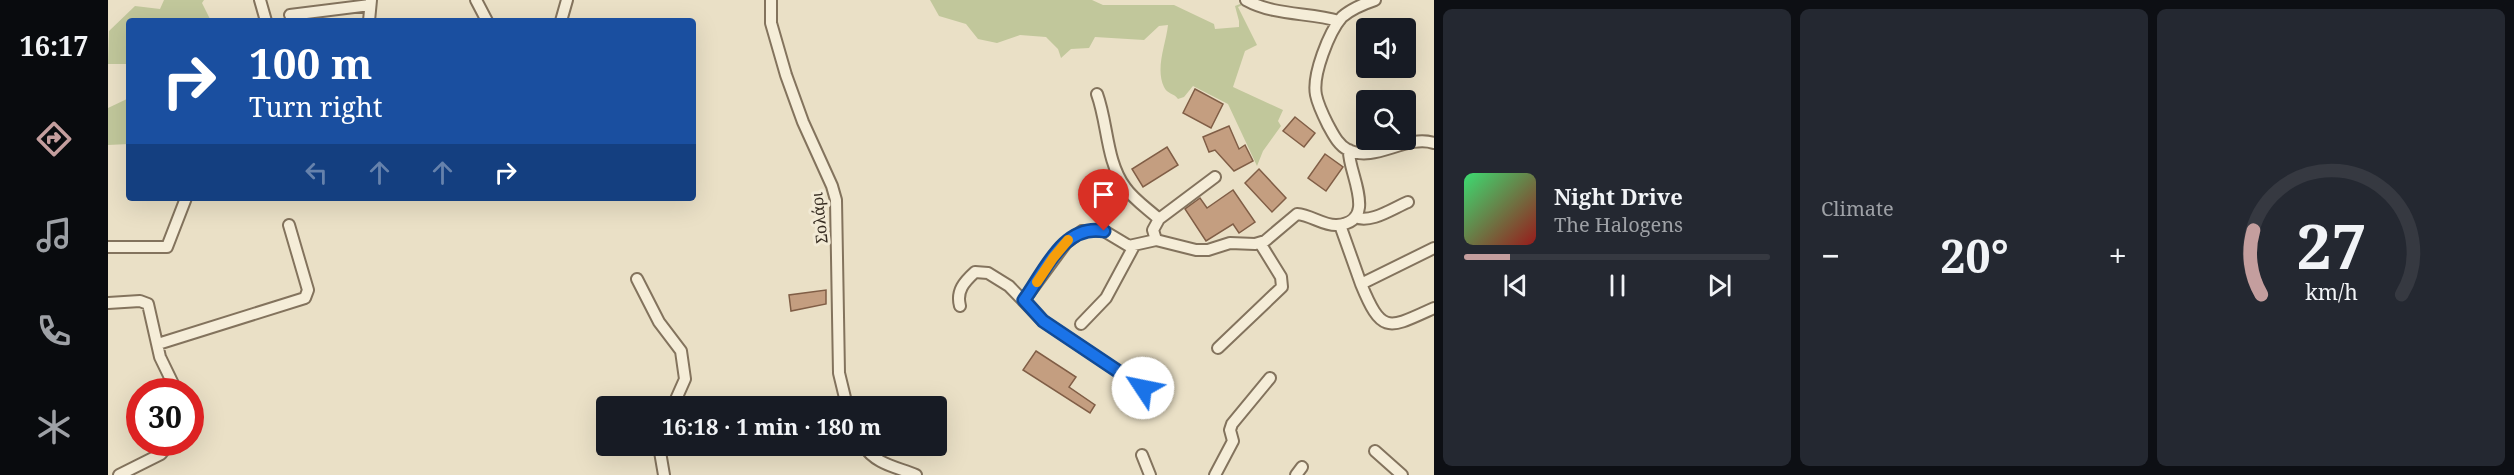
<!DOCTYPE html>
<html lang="en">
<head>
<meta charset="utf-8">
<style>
  :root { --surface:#171b24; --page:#242831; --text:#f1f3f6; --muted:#9ea1a6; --line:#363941; --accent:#c49e9e }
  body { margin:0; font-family:"Noto Serif",serif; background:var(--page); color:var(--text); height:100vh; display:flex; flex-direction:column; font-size:22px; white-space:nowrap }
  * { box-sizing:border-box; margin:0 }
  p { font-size:20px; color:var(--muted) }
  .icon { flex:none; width:33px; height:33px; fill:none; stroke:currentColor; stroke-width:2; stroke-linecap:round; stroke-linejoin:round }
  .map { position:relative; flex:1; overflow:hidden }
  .side { display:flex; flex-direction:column; gap:9px; padding:9px; background:#0d0f14; width:1080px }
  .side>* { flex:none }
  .hud { position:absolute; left:18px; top:18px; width:570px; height:183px; border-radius:6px; box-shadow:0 6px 24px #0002; background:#1a4fa0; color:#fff; overflow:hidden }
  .controls { position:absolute; left:1248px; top:18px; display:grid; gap:12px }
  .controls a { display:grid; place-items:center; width:60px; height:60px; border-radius:6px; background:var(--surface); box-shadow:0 6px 24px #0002; font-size:30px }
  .speed { position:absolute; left:18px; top:378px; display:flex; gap:12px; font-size:30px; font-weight:700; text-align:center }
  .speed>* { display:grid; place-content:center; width:78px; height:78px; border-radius:50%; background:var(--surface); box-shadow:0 6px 24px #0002; line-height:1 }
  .speed .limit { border:9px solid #d22; background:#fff; color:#111 }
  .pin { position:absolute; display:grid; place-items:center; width:51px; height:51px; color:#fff; margin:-62px -26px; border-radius:50% 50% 50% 0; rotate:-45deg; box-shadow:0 0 6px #0007 }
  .pin .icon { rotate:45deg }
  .me { position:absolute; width:66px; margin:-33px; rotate:304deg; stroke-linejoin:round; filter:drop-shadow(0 0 4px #0008) }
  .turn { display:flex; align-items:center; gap:21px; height:126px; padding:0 24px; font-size:27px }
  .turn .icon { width:78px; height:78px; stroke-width:2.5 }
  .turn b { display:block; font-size:42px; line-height:51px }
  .lanes { display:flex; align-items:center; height:57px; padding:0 24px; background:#0003; justify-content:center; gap:30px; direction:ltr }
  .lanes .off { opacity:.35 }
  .big { font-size:45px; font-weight:700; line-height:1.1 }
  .side .tile { flex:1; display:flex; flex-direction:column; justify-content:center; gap:9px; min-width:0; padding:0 21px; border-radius:9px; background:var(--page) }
  .side .dial { align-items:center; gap:0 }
  .dial svg { height:156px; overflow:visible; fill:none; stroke:var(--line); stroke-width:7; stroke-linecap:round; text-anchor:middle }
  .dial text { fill:var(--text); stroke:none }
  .song { display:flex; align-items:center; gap:18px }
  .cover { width:72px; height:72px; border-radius:9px; background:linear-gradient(135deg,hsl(140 70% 55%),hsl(0 70% 35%)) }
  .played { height:6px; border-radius:3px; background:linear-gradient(90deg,var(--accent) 15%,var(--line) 15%) }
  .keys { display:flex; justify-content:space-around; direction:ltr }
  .heat { display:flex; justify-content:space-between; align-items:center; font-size:33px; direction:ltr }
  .side .tiles { flex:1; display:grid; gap:9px; grid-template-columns:repeat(3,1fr) }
  .trip { position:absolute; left:488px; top:396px; width:351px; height:60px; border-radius:6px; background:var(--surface); box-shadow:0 6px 24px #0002; font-weight:700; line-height:60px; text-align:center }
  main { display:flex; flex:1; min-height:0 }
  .tabs { display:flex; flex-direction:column; width:108px; justify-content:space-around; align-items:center; background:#090b0e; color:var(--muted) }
  .tabs .icon { width:42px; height:42px }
  .tabs .current { color:var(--accent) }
  .tabs b { font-size:27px; color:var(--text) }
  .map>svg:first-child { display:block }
  .green { fill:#c1c79b }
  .building { fill:#c49e80; stroke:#805e46; stroke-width:1.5 }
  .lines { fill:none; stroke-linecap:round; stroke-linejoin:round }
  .minor-casing { stroke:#83735d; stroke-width:14 }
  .minor { stroke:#f5edd8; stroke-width:10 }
  .route-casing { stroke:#114b97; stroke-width:15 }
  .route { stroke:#1a73e8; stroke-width:10 }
  .slow { stroke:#f59e0b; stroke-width:10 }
  .labels { text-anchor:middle; stroke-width:6; stroke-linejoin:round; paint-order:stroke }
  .street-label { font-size:16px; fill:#352b20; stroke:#f2ead5 }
</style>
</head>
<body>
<main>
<nav class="tabs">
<b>16:17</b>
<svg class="icon current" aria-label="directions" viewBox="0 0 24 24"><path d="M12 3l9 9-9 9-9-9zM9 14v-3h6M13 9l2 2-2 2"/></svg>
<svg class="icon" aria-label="music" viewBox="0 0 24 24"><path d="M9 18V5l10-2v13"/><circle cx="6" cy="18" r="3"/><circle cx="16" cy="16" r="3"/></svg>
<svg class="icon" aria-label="phone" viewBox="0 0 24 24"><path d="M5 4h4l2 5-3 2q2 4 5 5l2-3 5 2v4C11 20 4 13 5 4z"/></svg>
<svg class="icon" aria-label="climate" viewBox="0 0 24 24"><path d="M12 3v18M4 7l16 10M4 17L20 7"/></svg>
</nav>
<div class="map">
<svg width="1326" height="475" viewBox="0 0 1326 475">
  <rect width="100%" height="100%" fill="#eae0c6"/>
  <path class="green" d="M 56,0 L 96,0 L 94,3 L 103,21 L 21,21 L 21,64 L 0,64 L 1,31 L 27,6 L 52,9 Z
    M 822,0 L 984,0 L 995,5 L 1066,5 L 1106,24 L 1107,29 L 1131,27 L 1131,21 L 1127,6 L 1142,0 L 1144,1 L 1130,7 L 1149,45 L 1137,51 L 1125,87 L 1175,110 L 1170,121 L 1173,126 L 1155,151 L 1149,166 L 1120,104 L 1085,86 L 1076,97 L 1070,99 C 1066,93 1059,94 1056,87 C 1047,68 1058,44 1060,25 L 1051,26 L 1036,40 L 987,37 L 981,48 L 963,49 L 953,58 L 950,49 L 938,37 L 912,35 L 889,43 L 870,39 L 858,24 L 831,16 Z
    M 21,98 L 21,144 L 0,145 L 0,108 Z"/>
  <path class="building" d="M 1087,89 L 1115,104 L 1103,128 L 1075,113 Z
    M 1187,117 L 1207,133 L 1196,147 L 1175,131 Z
    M 1121,126 L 1131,149 L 1137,145 L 1145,161 L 1126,171 L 1107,150 L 1101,152 L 1095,137 Z
    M 1059,147 L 1070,165 L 1035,187 L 1024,169 Z
    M 1217,154 L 1235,167 L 1218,191 L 1200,178 Z
    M 1151,169 L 1178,198 L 1164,212 L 1137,183 Z
    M 1125,190 L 1147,222 L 1131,233 L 1125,224 L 1098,241 L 1077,209 L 1092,198 L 1099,208 Z
    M 718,290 L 718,304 L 683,311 L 681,295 Z
    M 928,351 L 968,377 L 961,387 L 987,405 L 982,413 L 915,370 Z"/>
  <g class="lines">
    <g class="minor-casing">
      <path id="minor" d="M 152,0 L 158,21
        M 368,0 L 379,21
        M 663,0 L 663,23 L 678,75 L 695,122 L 724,186 L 728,200 L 731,373 L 739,406
        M 1138,0 C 1167,16 1200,12 1231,21
        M 1267,0 C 1255,4 1243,9 1234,17 C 1221,32 1204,75 1208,95 C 1210,105 1215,115 1220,125 C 1225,134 1230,145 1240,150 C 1267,163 1298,134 1326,143
        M 182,15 L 262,5
        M 261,21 L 263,0
        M 453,21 L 459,0
        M 989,94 C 1000,124 998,161 1017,187 C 1025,199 1040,209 1051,219
        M 1247,217 C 1263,224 1285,208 1300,202
        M 1232,225 L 1253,284
        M 1048,240 L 1045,230 L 1051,219 L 1107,177
        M 0,247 L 59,247 L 78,198
        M 1326,248 L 1253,284 C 1274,335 1280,329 1326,308
        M 529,279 L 551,322 L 573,351 L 577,379 L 565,406
        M 916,300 L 958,243 L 974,231 L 996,231 L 1021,246 L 1048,240 L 1088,250 L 1100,250 L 1122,243 L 1147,244 L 1157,241 L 1189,214 C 1203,215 1216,226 1229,225 C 1272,222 1239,171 1241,150
        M 0,303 L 32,301 L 40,304 L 52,357 L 69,392
        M 852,306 C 848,291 856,282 867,272 L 880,273 L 901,286 L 935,321 L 1035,388
        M 973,324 L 998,298 L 1026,246
        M 50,344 L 197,298 L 200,290 L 181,225
        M 1110,348 L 1174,287 L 1173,277 L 1152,243
        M 551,446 L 556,475
        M 756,446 C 767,464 789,467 808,475
        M 1267,451 L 1294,475
        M 1034,455 L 1042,475
        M 11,475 L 53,454 L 57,449 L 56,442
        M 1107,475 L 1125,441 L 1122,430 L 1124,424 L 1162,378
        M 1188,475 L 1194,467"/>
    </g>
    <use href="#minor" class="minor"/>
  </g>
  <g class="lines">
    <g class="route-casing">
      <path id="route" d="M 996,231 C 955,223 936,273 916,300 L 935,321 L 1035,388"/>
    </g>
    <use href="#route" class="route"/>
    <path class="slow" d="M 929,282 L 945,258 L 960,240"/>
  </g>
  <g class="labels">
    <g class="street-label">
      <text transform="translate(711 218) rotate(-96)" y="6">Σολάρι</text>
    </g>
  </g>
</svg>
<div class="controls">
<a><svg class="icon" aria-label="sound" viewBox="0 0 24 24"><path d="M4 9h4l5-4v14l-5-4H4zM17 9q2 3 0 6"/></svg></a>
<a><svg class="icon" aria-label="search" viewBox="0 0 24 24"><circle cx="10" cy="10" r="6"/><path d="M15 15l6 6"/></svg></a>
</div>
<div class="speed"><div class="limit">30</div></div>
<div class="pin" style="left:996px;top:231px;background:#d93025"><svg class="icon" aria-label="arrive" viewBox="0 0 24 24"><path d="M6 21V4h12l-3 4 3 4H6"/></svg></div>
<svg class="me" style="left:1035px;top:388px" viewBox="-20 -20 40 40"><circle r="19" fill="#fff"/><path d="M0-13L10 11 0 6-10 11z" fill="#1a73e8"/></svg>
<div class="trip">16:18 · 1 min · 180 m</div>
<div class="hud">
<div class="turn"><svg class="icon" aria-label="right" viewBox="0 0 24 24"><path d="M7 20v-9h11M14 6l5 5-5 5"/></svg><div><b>100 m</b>Turn right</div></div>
<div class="lanes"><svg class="icon off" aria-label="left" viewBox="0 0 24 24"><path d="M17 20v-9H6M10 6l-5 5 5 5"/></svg><svg class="icon off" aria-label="ahead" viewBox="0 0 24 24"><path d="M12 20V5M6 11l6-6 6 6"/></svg><svg class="icon off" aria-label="ahead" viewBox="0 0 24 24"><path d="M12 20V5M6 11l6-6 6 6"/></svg><svg class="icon" aria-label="right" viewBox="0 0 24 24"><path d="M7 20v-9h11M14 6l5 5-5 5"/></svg></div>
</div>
</div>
<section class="side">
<div class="tiles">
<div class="tile">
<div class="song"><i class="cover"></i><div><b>Night Drive</b><p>The Halogens</p></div></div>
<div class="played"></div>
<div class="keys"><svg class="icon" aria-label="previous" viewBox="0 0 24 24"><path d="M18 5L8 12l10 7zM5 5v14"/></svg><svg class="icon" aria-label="pause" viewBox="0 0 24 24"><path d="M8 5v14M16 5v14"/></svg><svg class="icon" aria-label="next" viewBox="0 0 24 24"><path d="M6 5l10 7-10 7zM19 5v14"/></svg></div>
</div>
<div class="tile"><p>Climate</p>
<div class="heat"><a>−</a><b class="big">20°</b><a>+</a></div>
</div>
<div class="tile dial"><svg viewBox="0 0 100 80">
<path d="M14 69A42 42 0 1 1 86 69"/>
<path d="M14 69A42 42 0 0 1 10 36" stroke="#c49e9e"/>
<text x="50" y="56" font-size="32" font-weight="700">27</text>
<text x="50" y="72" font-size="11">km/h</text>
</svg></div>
</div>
</section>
</main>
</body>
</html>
